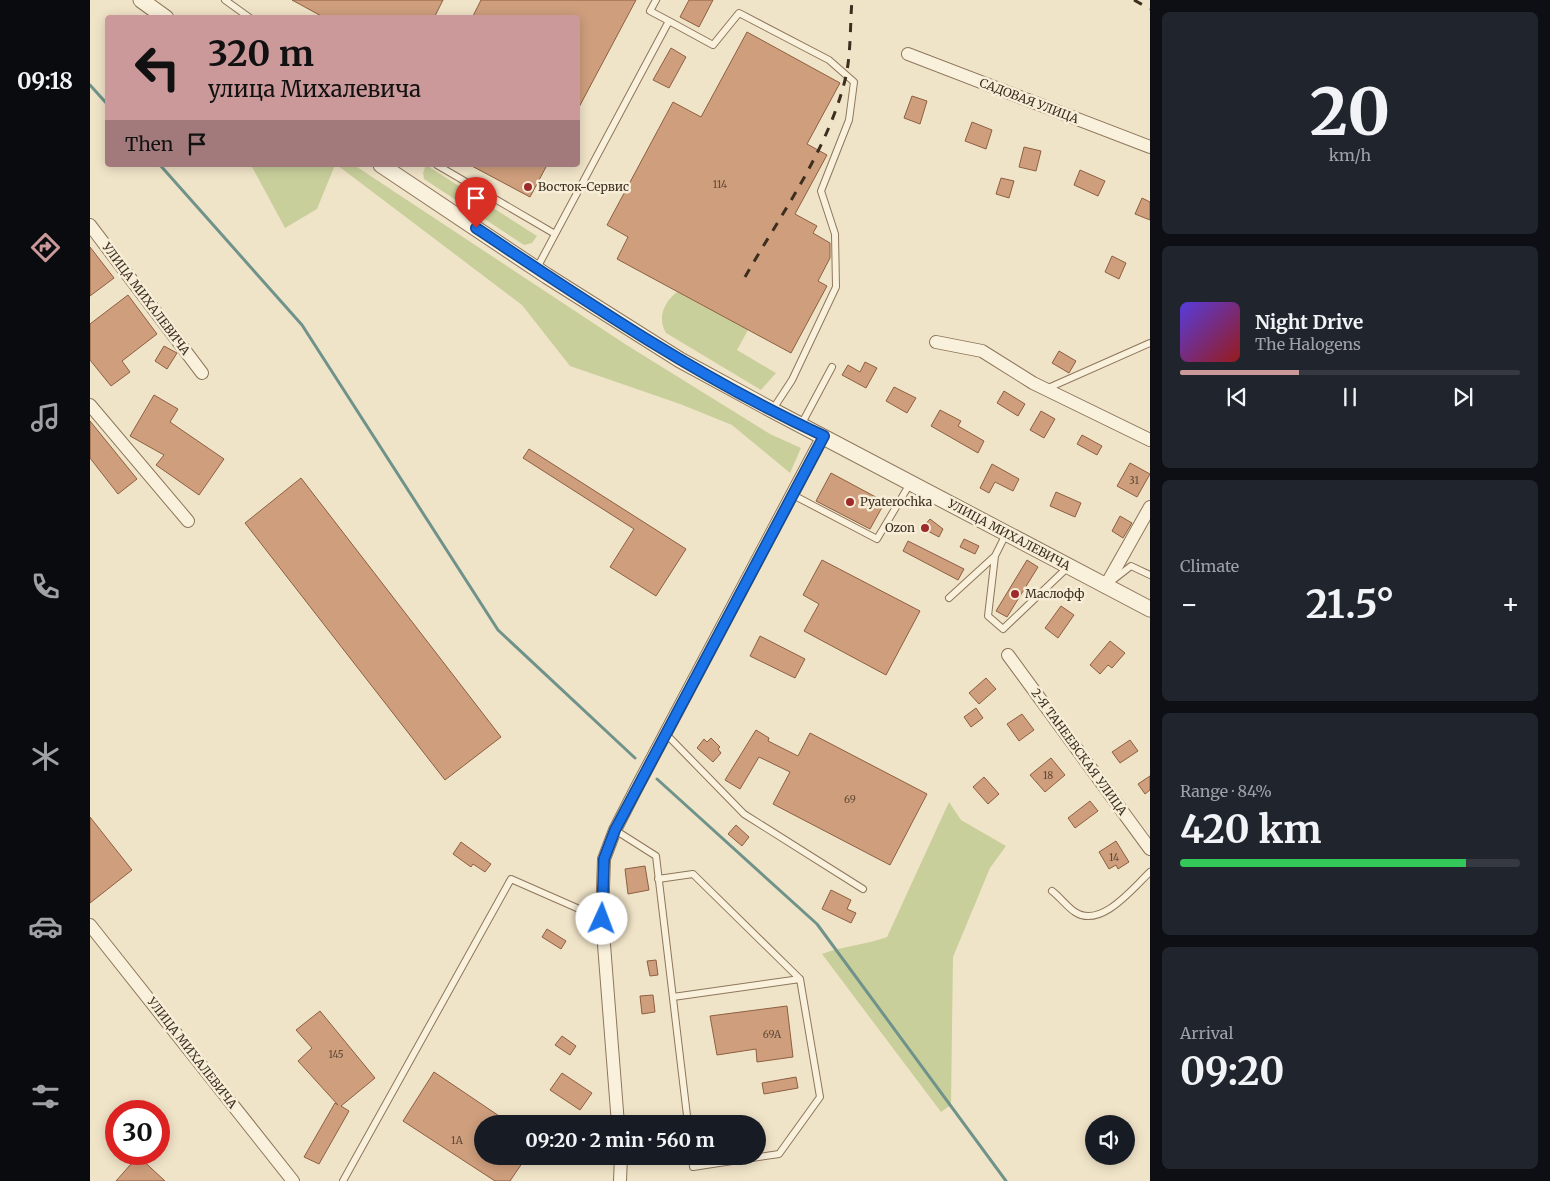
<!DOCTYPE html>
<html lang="en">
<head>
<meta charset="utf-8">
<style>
  :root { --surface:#171b24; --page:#20242c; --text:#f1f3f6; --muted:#9ea1a6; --line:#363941; --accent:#cc999b }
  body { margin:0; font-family:Merriweather,serif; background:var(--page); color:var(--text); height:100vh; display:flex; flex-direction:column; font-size:19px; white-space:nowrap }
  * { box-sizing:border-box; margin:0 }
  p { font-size:16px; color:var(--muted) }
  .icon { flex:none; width:28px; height:28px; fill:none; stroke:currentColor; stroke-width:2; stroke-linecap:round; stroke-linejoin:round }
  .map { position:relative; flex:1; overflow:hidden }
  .drawer { display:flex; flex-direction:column; gap:12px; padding:12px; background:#0d0f14; width:400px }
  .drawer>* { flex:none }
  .top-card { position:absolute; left:15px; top:15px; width:475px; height:152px; border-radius:5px; box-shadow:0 2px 12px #0003; background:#cc999b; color:#111; overflow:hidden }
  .fabs { position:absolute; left:995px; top:1115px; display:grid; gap:10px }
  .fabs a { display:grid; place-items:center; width:50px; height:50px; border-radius:50%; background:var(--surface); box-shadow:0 2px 12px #0003; font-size:25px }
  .speed { position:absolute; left:15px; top:1100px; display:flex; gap:10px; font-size:25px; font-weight:700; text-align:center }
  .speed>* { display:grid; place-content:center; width:65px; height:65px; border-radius:50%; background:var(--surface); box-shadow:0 2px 12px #0003; line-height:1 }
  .speed .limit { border:8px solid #d22; background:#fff; color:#111 }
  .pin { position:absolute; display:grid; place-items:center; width:42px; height:42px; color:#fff; margin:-51px -21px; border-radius:50% 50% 50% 0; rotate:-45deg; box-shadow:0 0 5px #0007 }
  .pin .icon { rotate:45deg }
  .me { position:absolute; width:55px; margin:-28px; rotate:2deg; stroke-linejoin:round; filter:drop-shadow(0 0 4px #0008) }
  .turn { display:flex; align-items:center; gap:18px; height:105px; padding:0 20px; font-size:22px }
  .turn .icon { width:65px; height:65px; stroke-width:2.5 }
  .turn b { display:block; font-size:35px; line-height:42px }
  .then { display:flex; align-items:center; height:48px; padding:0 20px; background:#0003; gap:10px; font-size:19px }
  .big { font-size:38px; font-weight:700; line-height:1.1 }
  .drawer .card { flex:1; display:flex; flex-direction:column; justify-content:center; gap:8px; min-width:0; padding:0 18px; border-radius:8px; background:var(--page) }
  .drawer .dial { align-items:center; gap:0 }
  .dial b { font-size:65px; line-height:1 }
  .song { display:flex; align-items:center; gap:15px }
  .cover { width:60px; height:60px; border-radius:8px; background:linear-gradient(135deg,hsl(250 70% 55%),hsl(0 70% 35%)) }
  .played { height:5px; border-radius:2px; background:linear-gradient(90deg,var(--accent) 35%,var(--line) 35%) }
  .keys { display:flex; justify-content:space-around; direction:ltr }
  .heat { display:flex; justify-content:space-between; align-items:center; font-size:28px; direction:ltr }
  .charge { height:8px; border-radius:4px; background:linear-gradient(90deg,#34c759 84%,var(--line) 0) }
  .trip { position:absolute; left:384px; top:1115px; width:292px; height:50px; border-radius:25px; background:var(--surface); box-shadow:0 2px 12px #0003; font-weight:700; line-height:50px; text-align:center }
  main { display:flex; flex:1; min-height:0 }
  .tab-bar { display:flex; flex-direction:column; width:90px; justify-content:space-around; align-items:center; background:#090b0e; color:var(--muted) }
  .tab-bar .icon { width:35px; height:35px }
  .tab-bar .current { color:var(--accent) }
  .tab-bar b { font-size:22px; color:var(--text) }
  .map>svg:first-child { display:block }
  .green { fill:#c9cf9b }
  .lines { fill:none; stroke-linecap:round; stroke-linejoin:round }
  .stream { stroke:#6f938a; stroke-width:3 }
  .building { fill:#cf9f7d; stroke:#8d5f41 }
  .service-casing { stroke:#8d765c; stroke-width:8 }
  .minor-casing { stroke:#8d765c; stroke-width:14 }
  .tertiary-casing { stroke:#8d765c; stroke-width:17 }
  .service { stroke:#faf1dc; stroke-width:6 }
  .minor { stroke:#faf1dc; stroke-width:12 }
  .tertiary { stroke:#faf1dc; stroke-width:15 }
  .rail { stroke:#3d2e20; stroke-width:3; stroke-dasharray:9 9; stroke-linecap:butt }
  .route-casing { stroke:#114b97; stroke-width:12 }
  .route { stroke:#1a73e8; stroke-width:9 }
  .poi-dot { fill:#9e2a2b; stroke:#f7eed8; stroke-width:2 }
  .labels { text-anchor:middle; stroke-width:5; stroke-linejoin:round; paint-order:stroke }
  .number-label { font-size:10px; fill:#624a37 }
  .street-label { font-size:12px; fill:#3d2e20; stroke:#f7eed8 }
  .poi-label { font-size:12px; fill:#3d2e20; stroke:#f7eed8; text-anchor:start }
</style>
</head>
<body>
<main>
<nav class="tab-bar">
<b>09:18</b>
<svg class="icon current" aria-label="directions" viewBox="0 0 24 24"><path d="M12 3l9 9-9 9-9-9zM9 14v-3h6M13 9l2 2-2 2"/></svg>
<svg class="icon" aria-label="music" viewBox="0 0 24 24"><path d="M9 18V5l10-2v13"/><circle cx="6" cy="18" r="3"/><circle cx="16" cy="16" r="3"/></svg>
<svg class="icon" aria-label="phone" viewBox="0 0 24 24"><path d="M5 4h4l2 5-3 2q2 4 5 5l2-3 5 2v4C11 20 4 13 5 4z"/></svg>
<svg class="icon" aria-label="climate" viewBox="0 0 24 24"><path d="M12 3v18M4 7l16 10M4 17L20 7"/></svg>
<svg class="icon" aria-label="car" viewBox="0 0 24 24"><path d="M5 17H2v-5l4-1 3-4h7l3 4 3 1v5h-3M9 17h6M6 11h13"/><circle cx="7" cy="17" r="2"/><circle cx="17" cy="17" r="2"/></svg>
<svg class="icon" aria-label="filters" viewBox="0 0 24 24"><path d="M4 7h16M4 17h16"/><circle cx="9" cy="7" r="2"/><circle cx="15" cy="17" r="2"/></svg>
</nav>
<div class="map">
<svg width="1060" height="1181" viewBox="0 0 1060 1181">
  <rect width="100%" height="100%" fill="#f0e4c8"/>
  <path class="green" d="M 161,165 L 245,165 L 227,209 L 195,228 Z
    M 247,165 L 264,165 L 535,344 L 680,434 L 711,448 L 700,473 L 642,425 L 590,404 L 480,366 L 432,305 Z
    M 336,165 L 447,236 L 442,243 L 434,245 L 334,179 L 333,173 Z
    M 587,292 L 658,330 L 647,350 L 686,373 L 671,390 L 576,333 C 567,318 574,302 587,292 Z
    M 859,802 L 871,820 L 916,846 L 900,868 L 863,957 L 861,1105 L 851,1112 L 732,954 C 753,946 775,945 797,937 Z"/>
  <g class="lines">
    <path class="stream" d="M 0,85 L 18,105
      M 70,165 L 212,325 L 408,630 L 545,758
      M 567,779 L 727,924 L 916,1181"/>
  </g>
  <path class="building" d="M 202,0 L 353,0 L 344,18 L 235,18 Z
    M 391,0 L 546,0 L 488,109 L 488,18 L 382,18 Z
    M 599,0 L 623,0 L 609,27 L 590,17 Z
    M 657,32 L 750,83 L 717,144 L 737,155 L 705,214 L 727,226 L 723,233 L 740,243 L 740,258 L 728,281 L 737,286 L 701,353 L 527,259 L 538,237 L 517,225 L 583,102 L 611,117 Z
    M 581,48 L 596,57 L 579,88 L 563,80 Z
    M 822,96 L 837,101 L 830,124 L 814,118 Z
    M 882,122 L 902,130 L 896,149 L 875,141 Z
    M 934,147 L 951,151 L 946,171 L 929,167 Z
    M 380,165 L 457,165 L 440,197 Z
    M 990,170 L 1015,181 L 1008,196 L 984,185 Z
    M 911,178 L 924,181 L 919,198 L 906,194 Z
    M 1052,198 L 1060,202 L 1060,220 L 1045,214 Z
    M 0,247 L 24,278 L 0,296 Z
    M 1022,256 L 1036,263 L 1029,279 L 1015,272 Z
    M 38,295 L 67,334 L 32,361 L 40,372 L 21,386 L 0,360 L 0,324 Z
    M 74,346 L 87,353 L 77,369 L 65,361 Z
    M 969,351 L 986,361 L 979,373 L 962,363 Z
    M 775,362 L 787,368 L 776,388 L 752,375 L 758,365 L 770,372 Z
    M 804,387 L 826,398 L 817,413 L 796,401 Z
    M 914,391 L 935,404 L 928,416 L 907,403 Z
    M 64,395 L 88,409 L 80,422 L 134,459 L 109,495 L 66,465 L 74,455 L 40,436 Z
    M 850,410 L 871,421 L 868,426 L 894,441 L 888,453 L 841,426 Z
    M 951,411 L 965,419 L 954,438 L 940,430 Z
    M 0,421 L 47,479 L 28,494 L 0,458 Z
    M 992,435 L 1012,446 L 1007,455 L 987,444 Z
    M 439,449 L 596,549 L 566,596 L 520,567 L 544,529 L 433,458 Z
    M 1040,463 L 1060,474 L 1047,497 L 1027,486 Z
    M 902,464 L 929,479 L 923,491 L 905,482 L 899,493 L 890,488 Z
    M 741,473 L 795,502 L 780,529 L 726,501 Z
    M 211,478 L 411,737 L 355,780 L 155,523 Z
    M 966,492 L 991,503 L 985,517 L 960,506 Z
    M 1030,516 L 1042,523 L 1033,538 L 1022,531 Z
    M 840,519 L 853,529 L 849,537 L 832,528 Z
    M 874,539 L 889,546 L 885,554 L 870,547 Z
    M 818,541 L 874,569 L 868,580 L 813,551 Z
    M 732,560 L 830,611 L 796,675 L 714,631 L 729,604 L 713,595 Z
    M 937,560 L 948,567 L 917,617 L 906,611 Z
    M 971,606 L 984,615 L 968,638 L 955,628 Z
    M 670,636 L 715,659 L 705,678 L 660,656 Z
    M 1020,641 L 1035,653 L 1022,668 L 1018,665 L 1010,674 L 1000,665 Z
    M 896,678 L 906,689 L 889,704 L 879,693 Z
    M 886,708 L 893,718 L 881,727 L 874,717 Z
    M 932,714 L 944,730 L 929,741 L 917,724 Z
    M 666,730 L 679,738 L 678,741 L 708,756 L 720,733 L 837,794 L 800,865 L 683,804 L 700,772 L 669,757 L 650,789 L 635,780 Z
    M 621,738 L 630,747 L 628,749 L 631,753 L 623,762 L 607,748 L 614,739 L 617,742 Z
    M 1040,740 L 1048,751 L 1030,763 L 1022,752 Z
    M 961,758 L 975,775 L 955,792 L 940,775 Z
    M 1060,776 L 1060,790 L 1055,794 L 1048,784 Z
    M 894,777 L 909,794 L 898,804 L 883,787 Z
    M 1000,801 L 1008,811 L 985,828 L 978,818 Z
    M 0,817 L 42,870 L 0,903 Z
    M 646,825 L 659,837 L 652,846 L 638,834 Z
    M 1026,841 L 1039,862 L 1028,869 L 1026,865 L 1019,869 L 1009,852 Z
    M 371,842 L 401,864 L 395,872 L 383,864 L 381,867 L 363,854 Z
    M 555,866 L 559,890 L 538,894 L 535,869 Z
    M 741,890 L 761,900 L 757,909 L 766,913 L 761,923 L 732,909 Z
    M 457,929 L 476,941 L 471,949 L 452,937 Z
    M 566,960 L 568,975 L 560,976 L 557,961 Z
    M 563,995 L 565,1012 L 552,1014 L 550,996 Z
    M 697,1006 L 703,1057 L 667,1062 L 666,1049 L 627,1055 L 620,1016 Z
    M 230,1011 L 285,1078 L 251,1106 L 259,1111 L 229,1164 L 214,1157 L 245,1103 L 248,1105 L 208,1061 L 222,1048 L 206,1030 Z
    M 472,1036 L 486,1046 L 480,1055 L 465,1045 Z
    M 344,1072 L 421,1124 L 392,1124 L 392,1156 L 437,1156 L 420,1181 L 405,1181 L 313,1121 Z
    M 472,1073 L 502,1093 L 490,1110 L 460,1090 Z
    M 706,1077 L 708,1088 L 674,1094 L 672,1083 Z
    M 48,1156 L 75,1181 L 26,1181 Z"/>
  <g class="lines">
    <g class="service-casing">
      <path id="service" d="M 135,0 L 160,18
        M 579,21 L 623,45 L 649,13 L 739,60 L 764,82 L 759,120 L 731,191 L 745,234 L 746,287 L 702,380 L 683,409
        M 347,165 L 465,234
        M 447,268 L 579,21 L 560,11 L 566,0
        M 956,389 L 1060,343
        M 711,425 L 742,367
        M 703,495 L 787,539 L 821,482
        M 905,556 L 898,616 L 913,629 L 978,567
        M 1023,580 L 1041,566 L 1060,575
        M 859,598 L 905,556 L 916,534
        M 576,734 L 654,814 L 773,889
        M 525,830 L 566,856 L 598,1124
        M 568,879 L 603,874 L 710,979 L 730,1097 L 689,1154 L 603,1167 L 602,1156
        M 962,891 C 970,897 977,907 985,912 C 1011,929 1043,888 1060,872
        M 583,997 L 710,979
        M 253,1181 L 421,879 L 512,919"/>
    </g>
    <g class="minor-casing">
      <path id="minor" d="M 818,54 L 1060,147
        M 0,225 L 112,373
        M 846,342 L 892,351 L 943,383 L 1060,440
        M 0,405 L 98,521
        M 1015,587 L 1060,507
        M 918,655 L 1060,849
        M 0,925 L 203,1181
        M 528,1124 L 512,919 L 514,859 L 525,830 L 546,789 L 733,436
        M 530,1181 L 531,1156"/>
    </g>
    <g class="tertiary-casing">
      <path id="tertiary" d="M 51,0 L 76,18
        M 291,165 L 457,276 L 590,360 L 682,410 L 1060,609"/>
    </g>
    <use href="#service" class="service"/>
    <use href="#minor" class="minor"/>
    <use href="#tertiary" class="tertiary"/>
    <path class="rail" d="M 1044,0 L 1060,9
      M 655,277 C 691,214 739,149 756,76 C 761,52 760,25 762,0"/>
  </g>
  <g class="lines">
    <g class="route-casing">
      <path id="route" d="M 386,228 C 498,303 611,379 734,436 L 525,830 L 514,859 L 512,919"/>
    </g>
    <use href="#route" class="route"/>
  </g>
  <g class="poi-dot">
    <circle cx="438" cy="187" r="5"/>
    <circle cx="760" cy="502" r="5"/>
    <circle cx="835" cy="528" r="5"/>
    <circle cx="925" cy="594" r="5"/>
  </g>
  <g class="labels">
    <g class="number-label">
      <text x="630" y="188">114</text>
      <text x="1044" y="484">31</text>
      <text x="958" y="779">18</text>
      <text x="760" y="803">69</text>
      <text x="1024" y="861">14</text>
      <text x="682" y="1038">69А</text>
      <text x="246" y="1058">145</text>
      <text x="367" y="1144">1А</text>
    </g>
    <g class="street-label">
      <text transform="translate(939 101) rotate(21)" y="4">САДОВАЯ УЛИЦА</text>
      <text transform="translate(56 299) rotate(53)" y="4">УЛИЦА МИХАЛЕВИЧА</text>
      <text transform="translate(919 535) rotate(28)" y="4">УЛИЦА МИХАЛЕВИЧА</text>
      <text transform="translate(989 752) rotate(54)" y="4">2-Я ТАНЕЕВСКАЯ УЛИЦА</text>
      <text transform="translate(102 1053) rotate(52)" y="4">УЛИЦА МИХАЛЕВИЧА</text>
    </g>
    <g class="poi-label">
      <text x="448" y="191">Восток-Сервис</text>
      <text x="770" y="506">Pyaterochka</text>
      <text x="825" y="532" text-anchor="end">Ozon</text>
      <text x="935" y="598">Маслофф</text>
    </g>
  </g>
</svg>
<div class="fabs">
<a><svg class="icon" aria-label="sound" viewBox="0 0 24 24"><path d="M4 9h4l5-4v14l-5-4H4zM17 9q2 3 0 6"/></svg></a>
</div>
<div class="speed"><div class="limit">30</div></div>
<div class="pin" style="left:386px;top:228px;background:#d93025"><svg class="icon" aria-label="arrive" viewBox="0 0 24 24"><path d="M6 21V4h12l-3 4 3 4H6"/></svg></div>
<svg class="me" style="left:512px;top:919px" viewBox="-20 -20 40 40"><circle r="19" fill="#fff"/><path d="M0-13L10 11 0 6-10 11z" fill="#1a73e8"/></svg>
<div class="trip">09:20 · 2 min · 560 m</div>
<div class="top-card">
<div class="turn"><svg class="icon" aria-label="left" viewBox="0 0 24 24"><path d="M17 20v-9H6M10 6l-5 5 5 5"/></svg><div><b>320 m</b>улица Михалевича</div></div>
<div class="then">Then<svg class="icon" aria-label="arrive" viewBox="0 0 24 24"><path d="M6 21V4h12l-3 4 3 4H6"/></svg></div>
</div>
</div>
<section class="drawer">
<div class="card dial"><b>20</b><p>km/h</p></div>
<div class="card">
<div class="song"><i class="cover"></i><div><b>Night Drive</b><p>The Halogens</p></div></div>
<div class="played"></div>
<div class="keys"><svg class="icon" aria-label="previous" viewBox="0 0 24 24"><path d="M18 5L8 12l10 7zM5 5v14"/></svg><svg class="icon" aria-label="pause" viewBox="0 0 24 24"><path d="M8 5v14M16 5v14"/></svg><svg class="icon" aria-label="next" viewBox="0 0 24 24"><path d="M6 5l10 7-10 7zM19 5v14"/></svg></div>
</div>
<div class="card"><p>Climate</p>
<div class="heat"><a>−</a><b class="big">21.5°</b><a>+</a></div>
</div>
<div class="card"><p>Range · 84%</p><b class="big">420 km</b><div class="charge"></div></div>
<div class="card"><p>Arrival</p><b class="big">09:20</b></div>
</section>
</main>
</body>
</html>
